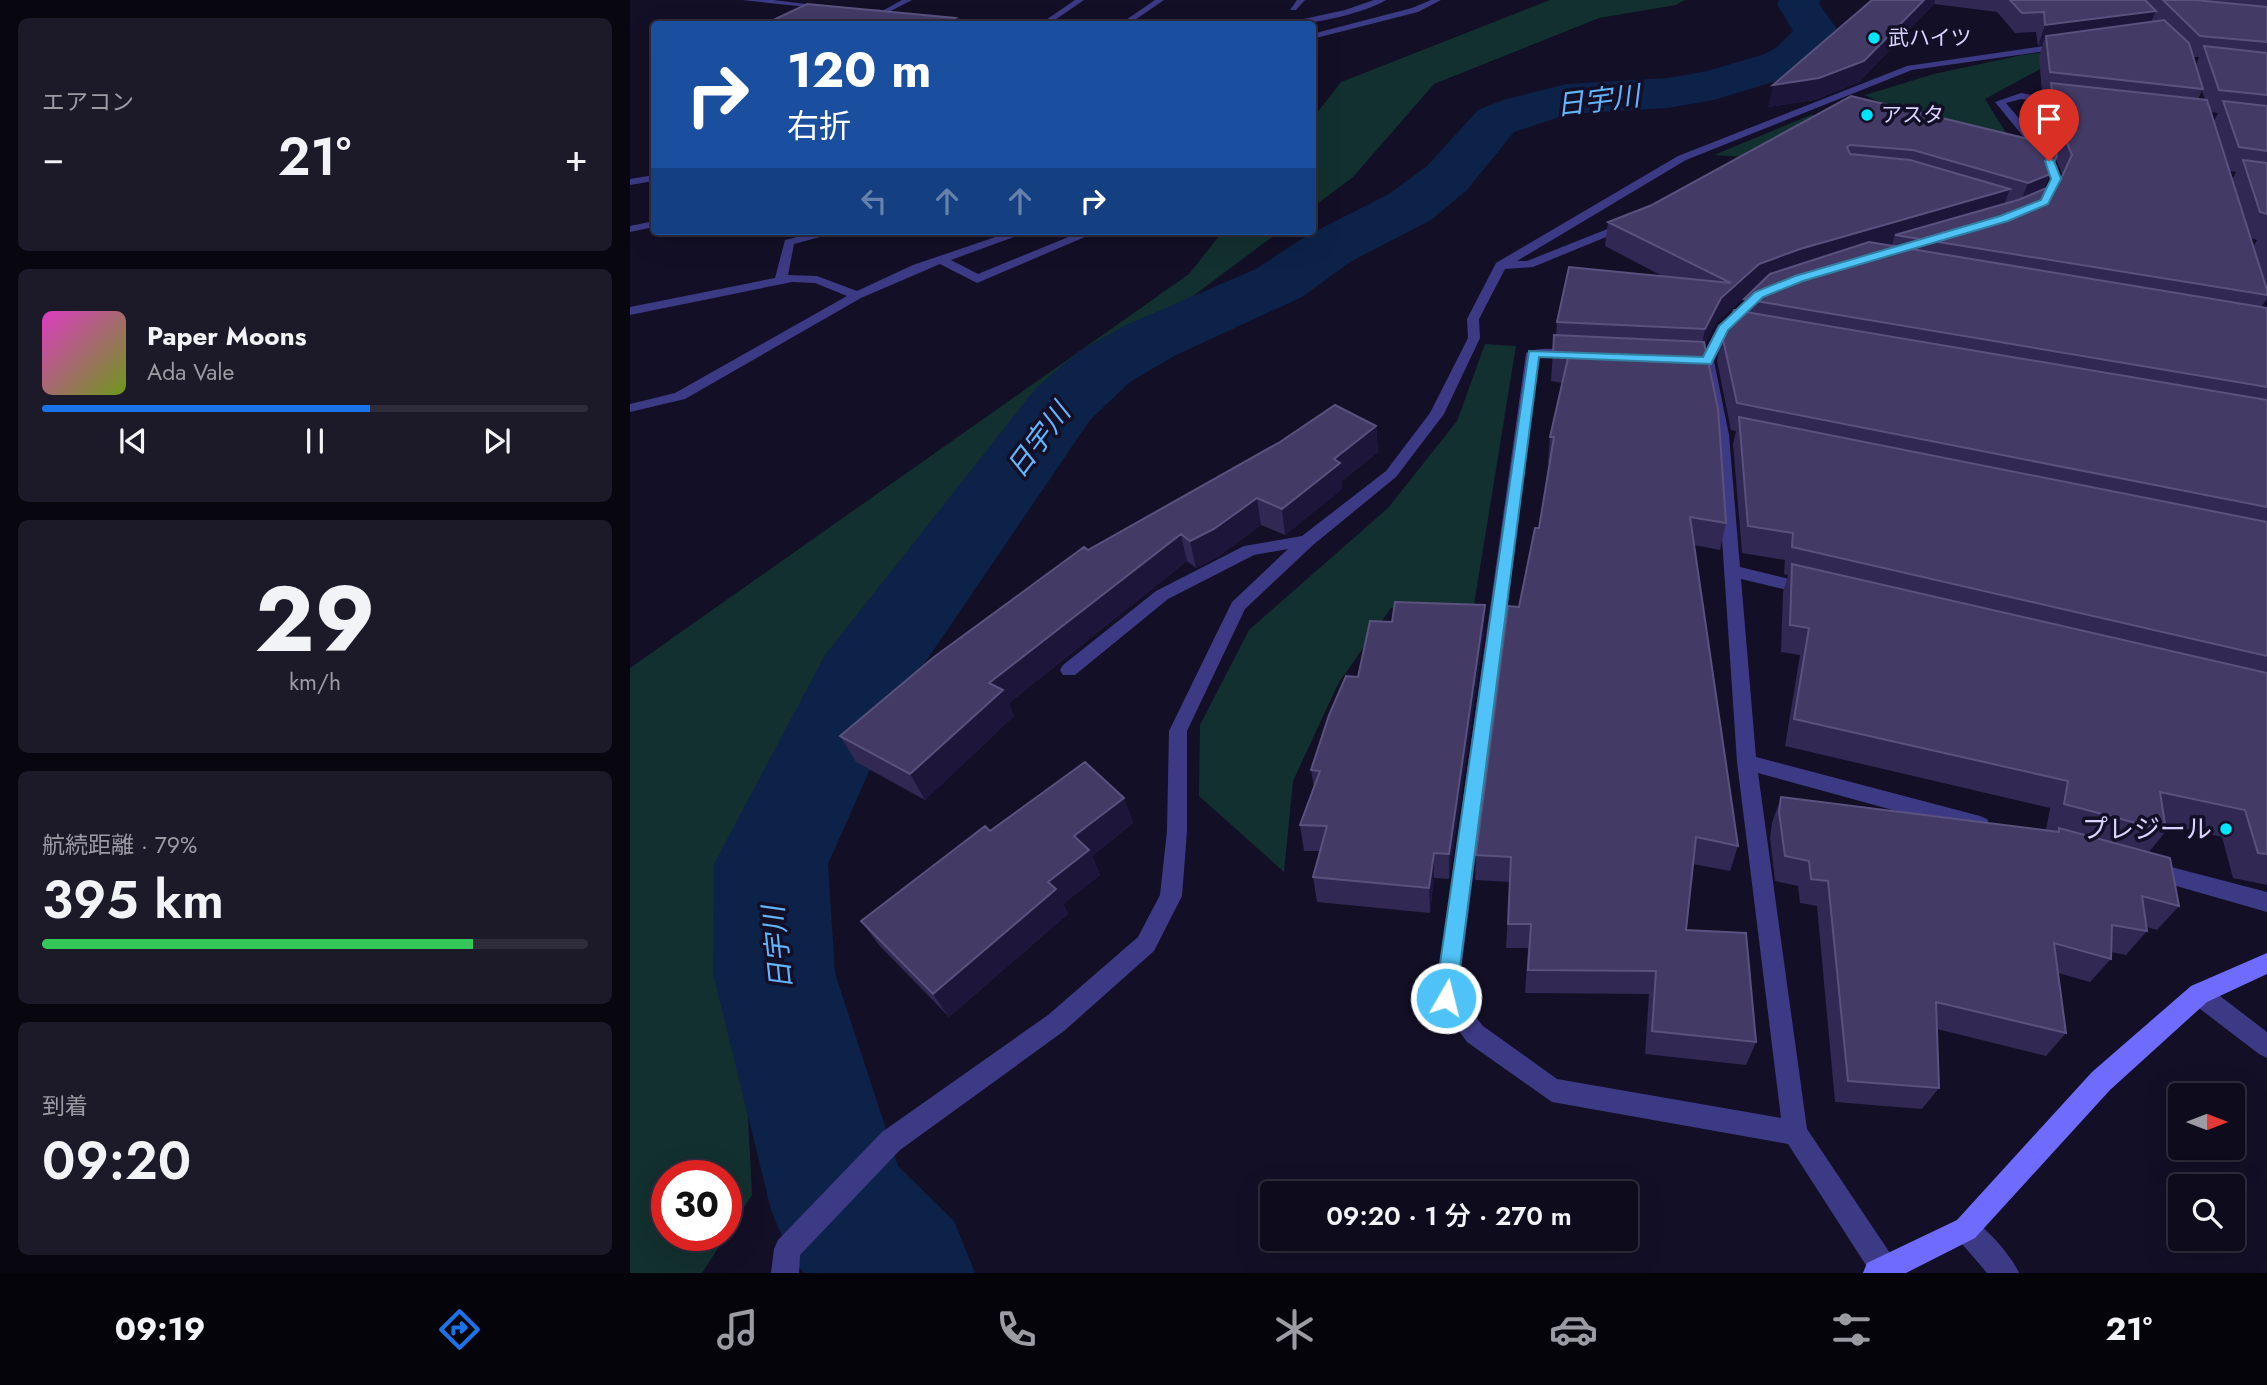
<!DOCTYPE html>
<html lang="ja">
<head>
<meta charset="utf-8">
<style>
  :root { --surface:#0e0b1c; --page:#1c1929; --text:#f1f3f6; --muted:#9b9ba3; --line:#2e2b3b; --accent:#1a73e8 }
  body { margin:0; font-family:Jost,"Noto Sans JP",sans-serif; background:var(--page); color:var(--text); height:100vh; display:flex; flex-direction:column; font-size:26px; white-space:nowrap }
  * { box-sizing:border-box; margin:0 }
  p { font-size:23px; color:var(--muted) }
  .icon { flex:none; width:38px; height:38px; fill:none; stroke:currentColor; stroke-width:2; stroke-linecap:round; stroke-linejoin:round }
  .map { position:relative; flex:1; overflow:hidden }
  .panel { display:flex; flex-direction:column; gap:18px; padding:18px; background:#08060f; width:630px }
  .panel>* { flex:none }
  .hud { position:absolute; left:21px; top:21px; width:665px; height:214px; border-radius:7px; box-shadow:0 7px 28px #0002,0 0 0 2px var(--line); background:#1a4fa0; color:#fff; overflow:hidden }
  .needle { width:46px; rotate:90deg }
  .controls { position:absolute; left:1538px; top:1083px; display:grid; gap:14px }
  .controls a { display:grid; place-items:center; width:77px; height:77px; border-radius:7px; background:var(--surface); box-shadow:0 7px 28px #0002,0 0 0 2px var(--line); font-size:35px }
  .speed { position:absolute; left:21px; top:1160px; display:flex; gap:14px; font-size:35px; font-weight:700; text-align:center }
  .speed>* { display:grid; place-content:center; width:91px; height:91px; border-radius:50%; background:var(--surface); box-shadow:0 7px 28px #0002,0 0 0 2px var(--line); line-height:1 }
  .speed .limit { border:10px solid #d22; background:#fff; color:#111 }
  .pin { position:absolute; display:grid; place-items:center; width:60px; height:60px; color:#fff; margin:-72px -30px; border-radius:50% 50% 50% 0; rotate:-45deg; box-shadow:0 0 7px #0007 }
  .pin .icon { rotate:45deg }
  .me { position:absolute; width:77px; margin:-38px; rotate:8deg; stroke-linejoin:round; filter:drop-shadow(0 0 5px #0008) }
  .turn { display:flex; align-items:center; gap:24px; height:147px; padding:0 21px; font-size:32px }
  .turn .icon { width:91px; height:91px; stroke-width:2.5 }
  .turn b { display:block; font-size:49px; line-height:60px }
  .lanes { display:flex; align-items:center; height:66px; padding:0 21px; background:#0003; justify-content:center; gap:35px; direction:ltr }
  .lanes .off { opacity:.35 }
  .big { font-size:52px; font-weight:600; line-height:1.1 }
  .panel .widget { flex:1; display:flex; flex-direction:column; justify-content:center; gap:10px; min-width:0; padding:0 24px; border-radius:10px; background:var(--page) }
  .panel .dial { align-items:center; gap:0 }
  .dial b { font-size:91px; line-height:1 }
  .song { display:flex; align-items:center; gap:21px }
  .cover { width:84px; height:84px; border-radius:10px; background:linear-gradient(135deg,hsl(310 70% 55%),hsl(80 70% 35%)) }
  .played { height:7px; border-radius:4px; background:linear-gradient(90deg,var(--accent) 60%,var(--line) 60%) }
  .keys { display:flex; justify-content:space-around; direction:ltr }
  .heat { display:flex; justify-content:space-between; align-items:center; font-size:38px; direction:ltr }
  .charge { height:10px; border-radius:5px; background:linear-gradient(90deg,#34c759 79%,var(--line) 0) }
  .trip { position:absolute; left:630px; top:1181px; width:378px; height:70px; border-radius:7px; background:var(--surface); box-shadow:0 7px 28px #0002,0 0 0 2px var(--line); font-weight:600; line-height:70px; text-align:center }
  .tabs { display:flex; height:112px; justify-content:space-around; align-items:center; background:#06040b; color:var(--muted) }
  .tabs .icon { width:49px; height:49px }
  .tabs .active { color:var(--accent) }
  .tabs b { font-size:32px; color:var(--text) }
  main { display:flex; flex:1; min-height:0 }
  .map>svg:first-child { display:block }
  .green { fill:#12302f }
  .lines { fill:none; stroke-linecap:round; stroke-linejoin:round }
  .river { fill:#0c2248; fill-rule:evenodd }
  .street { fill:#3d3a85; fill-rule:evenodd }
  .secondary { fill:#6f6bff; fill-rule:evenodd }
  .wall { fill:#312854; fill-rule:evenodd }
  .shaded-wall { fill:#1d163a }
  .building { fill:#433a66; stroke:#5a527e; stroke-width:2 }
  .route { fill:#4fc3f7; stroke:#337fa1; stroke-width:2 }
  .poi-dot { fill:#00e5ff; stroke:#130f26; stroke-width:2.5 }
  .labels { text-anchor:middle; stroke-width:7; stroke-linejoin:round; paint-order:stroke }
  .far-poi-label { font-size:21px; fill:#d9d4ff; stroke:#130f26; text-anchor:start }
  .poi-label { font-size:26px; fill:#d9d4ff; stroke:#130f26; text-anchor:end }
  .water-label { font-size:28px; font-style:italic; fill:#62b6ff; stroke:#130f26 }
</style>
</head>
<body>
<main>
<section class="panel">
<div class="widget"><p>エアコン</p>
<div class="heat"><a>−</a><b class="big">21°</b><a>+</a></div>
</div>
<div class="widget">
<div class="song"><i class="cover"></i><div><b>Paper Moons</b><p>Ada Vale</p></div></div>
<div class="played"></div>
<div class="keys"><svg class="icon" aria-label="previous" viewBox="0 0 24 24"><path d="M18 5L8 12l10 7zM5 5v14"/></svg><svg class="icon" aria-label="pause" viewBox="0 0 24 24"><path d="M8 5v14M16 5v14"/></svg><svg class="icon" aria-label="next" viewBox="0 0 24 24"><path d="M6 5l10 7-10 7zM19 5v14"/></svg></div>
</div>
<div class="widget dial"><b>29</b><p>km/h</p></div>
<div class="widget"><p>航続距離 · 79%</p><b class="big">395 km</b><div class="charge"></div></div>
<div class="widget"><p>到着</p><b class="big">09:20</b></div>
</section>
<div class="map">
<svg width="1637" height="1273" viewBox="0 0 1637 1273">
  <rect width="100%" height="100%" fill="#130f26"/>
  <path class="green" d="M 920,0 L 1055,0 L 1046,5 L 969,18 L 804,84 L 723,177 L 683,207 L 683,118 L 711,82 Z
    M 1522,38 L 1412,68 L 1355,99 L 1398,168 L 1239,165 L 1084,155 L 1181,115 L 1232,130 L 1274,114 L 1235,95 L 1304,74 L 1392,55 Z
    M 593,231 L 650,231 L 389,426 L 104,840 L 122,1195 L 96,1235 L 96,1176 L 37,1176 L 37,1236 L 96,1236 L 72,1273 L 0,1273 L 0,668 L 559,274 Z
    M 855,344 L 886,346 L 843,611 L 761,608 L 708,684 L 663,781 L 654,872 L 569,796 L 570,725 L 619,630 L 758,508 L 827,421 Z"/>
  <g class="lines">
    <path class="river" d="M 1149,0 L 1191,0 L 1189,4 L 1209,32 L 1181,67 L 1169,74 L 1084,100 L 1038,108 L 938,114 L 884,132 L 837,190 L 801,220 L 720,262 L 672,297 L 546,355 L 500,382 L 460,420 L 273,695 L 198,864 L 205,973 L 268,1166 L 324,1221 L 345,1273 L 174,1273 L 162,1260 L 141,1210 L 83,973 L 84,864 L 195,655 L 406,388 L 448,352 L 496,325 L 626,269 L 676,236 L 759,194 L 797,166 L 848,110 L 873,100 L 936,84 L 1038,78 L 1077,71 L 1135,54 L 1147,47 L 1163,31 L 1147,4 Z"/>
    <path class="street" d="M 112,0 L 143,0 L 200,7 L 196,9 Z
      M 272,0 L 282,0 L 255,14 L 231,11 L 235,9 L 254,10 Z
      M 445,0 L 454,0 L 419,24 L 410,24 Z
      M 525,0 L 534,0 L 499,24 L 490,24 Z
      M 667,0 L 675,0 L 666,10 L 660,10 Z
      M 744,0 L 756,0 C 733,14 678,26 651,24 L 715,10 Z
      M 801,0 L 811,0 L 788,12 L 682,39 L 682,34 L 782,8 Z
      M 304,16 L 359,22 L 363,24 L 301,20 Z
      M 1435,43 L 1438,48 L 1282,70 L 1056,160 L 887,261 L 897,261 L 995,222 L 1003,222 L 1003,226 L 903,267 L 875,269 L 849,319 L 850,338 L 814,414 L 766,477 L 683,545 L 615,609 L 557,731 L 557,831 L 552,896 L 524,951 L 434,1031 L 270,1150 L 170,1255 L 169,1273 L 141,1273 L 144,1249 L 148,1240 L 252,1132 L 418,1015 L 508,937 L 530,895 L 537,831 L 539,731 L 602,602 L 658,549 L 624,555 L 538,599 L 445,675 L 433,675 L 430,670 L 433,665 L 526,591 L 614,546 L 672,536 L 756,471 L 800,413 L 838,338 L 837,319 L 866,263 L 1048,156 L 1277,66 Z
      M 1391,93 L 1444,102 L 1439,105 L 1391,99 L 1376,103 L 1423,159 L 1431,179 L 1419,204 L 1410,207 L 1405,204 L 1411,200 L 1421,179 L 1414,162 L 1365,102 Z
      M 24,175 L 24,181 L 0,185 L 0,179 Z
      M 24,221 L 24,227 L 0,232 L 0,226 Z
      M 191,231 L 212,231 L 164,244 L 158,275 L 187,276 L 227,291 L 283,265 L 383,231 L 400,231 L 321,260 L 348,274 L 453,231 L 469,231 L 347,283 L 310,264 L 231,298 L 55,399 L 0,412 L 0,404 L 45,393 L 217,296 L 185,283 L 162,282 L 0,315 L 0,307 L 145,278 L 155,240 Z
      M 1115,304 L 1121,308 L 1099,330 L 1084,361 L 1099,435 L 1110,567 L 1184,585 L 1186,589 L 1178,595 L 1111,579 L 1126,757 L 1350,816 L 1357,819 L 1360,825 L 1357,831 L 1350,834 L 1128,773 L 1177,1129 L 1264,1259 L 1268,1269 L 1266,1273 L 1241,1273 L 1158,1144 L 922,1102 L 837,1042 L 805,998 L 896,353 C 906,346 941,348 951,355 L 949,358 L 909,357 L 828,995 L 853,1026 L 927,1079 L 1151,1118 L 1107,762 L 1085,435 L 1070,361 L 1088,325 Z
      M 1522,862 L 1637,892 L 1637,912 L 1515,877 L 1511,871 L 1515,865 Z
      M 1569,983 L 1577,986 L 1637,1032 L 1637,1058 L 1629,1054 L 1561,1002 L 1558,994 L 1561,986 Z
      M 1336,1216 C 1353,1223 1382,1256 1389,1273 L 1357,1273 L 1327,1238 L 1323,1229 L 1327,1220 Z"/>
    <path class="secondary" d="M 1637,953 L 1637,974 L 1577,1002 L 1480,1090 L 1345,1238 L 1276,1273 L 1233,1273 L 1237,1263 L 1327,1220 L 1462,1072 L 1561,986 Z"/>
  </g>
  <path class="wall" d="M 1242,0 L 1637,0 L 1637,300 L 1637,299 L 1631,307 L 1637,308 L 1637,885 L 1603,878 L 1592,837 L 1535,824 L 1536,831 L 1519,852 L 1549,906 L 1527,930 L 1517,927 L 1517,931 L 1496,955 L 1481,952 L 1481,959 L 1460,982 L 1428,973 L 1436,1033 L 1416,1056 L 1307,1029 L 1309,1088 L 1292,1109 L 1205,1102 L 1187,906 L 1170,903 L 1168,886 L 1145,881 L 1140,838 L 1142,823 L 1151,797 L 1416,830 L 1420,808 L 1155,746 L 1170,655 L 1151,652 L 1153,592 L 1158,575 L 1154,574 L 1155,560 L 1112,553 L 1103,444 L 1106,431 L 1101,430 L 1087,361 L 1092,335 L 1111,311 L 1114,299 L 1125,288 L 1086,323 L 1074,346 L 1096,523 L 1090,550 L 1064,545 L 1108,846 L 1100,871 L 1063,864 L 1056,930 L 1126,1042 L 1116,1065 L 1015,1054 L 1019,994 L 895,993 L 898,948 L 876,948 L 880,882 L 845,880 L 846,855 L 889,607 L 909,528 L 920,463 L 918,463 L 920,437 L 932,383 L 921,381 L 924,335 L 926,335 L 927,322 L 1034,277 L 975,246 L 978,222 L 1022,205 L 1221,96 L 1418,144 L 1414,104 L 1418,93 L 1412,93 L 1409,56 L 1413,45 L 1408,46 L 1406,32 L 1385,33 L 1367,12 L 1304,4 L 1229,82 L 1184,100 L 1138,107 ZM 1563,57 L 1569,57 L 1566,65 ZM 1572,91 L 1575,100 L 1568,99 ZM 1581,112 L 1588,113 L 1584,121 ZM 1426,159 L 1433,176 L 1429,183 L 1413,190 ZM 1600,171 L 1606,172 L 1602,180 ZM 1621,238 L 1627,240 L 1623,247 Z
    M 746,426 L 748,452 L 712,481 L 712,489 L 655,535 L 631,525 L 589,556 L 566,568 L 557,561 L 379,703 L 384,716 L 295,800 L 226,762 L 210,736 L 458,550 Z
    M 762,622 L 854,632 L 819,879 L 804,878 L 800,913 L 687,902 L 683,877 L 690,851 L 674,851 L 670,825 L 684,787 L 681,770 L 728,677 Z
    M 494,798 L 503,823 L 462,856 L 470,875 L 433,904 L 438,914 L 319,1017 L 249,945 L 231,921 L 360,831 Z"/>
  <path class="shaded-wall" d="M 1294,0 L 1305,0 L 1304,4 L 1229,82 L 1184,100 L 1138,107 L 1143,85 Z
    M 1526,11 L 1517,31 L 1416,36 L 1412,45 L 1408,46 L 1415,25 Z
    M 325,18 L 326,24 L 313,24 Z
    M 1427,156 L 1409,198 L 1389,206 L 1398,183 Z
    M 1380,189 L 1371,213 L 1265,235 L 1262,245 L 1164,273 L 1124,289 L 1086,323 L 1070,354 L 1075,329 L 1091,298 L 1129,264 L 1170,249 Z
    M 746,426 L 748,452 L 712,481 L 712,489 L 655,535 L 652,509 L 704,459 Z
    M 627,498 L 631,525 L 589,556 L 566,568 L 560,541 Z
    M 551,534 L 557,561 L 379,703 L 384,716 L 295,800 L 280,774 L 359,683 Z
    M 855,605 L 854,632 L 819,879 L 819,854 Z
    M 494,798 L 503,823 L 462,856 L 470,875 L 433,904 L 438,914 L 319,1017 L 303,994 L 418,882 L 444,836 Z
    M 804,853 L 804,878 L 800,913 L 799,888 Z"/>
  <path class="building" d="M 1242,0 L 1294,0 L 1234,61 L 1189,78 L 1143,85 Z
    M 1380,0 L 1515,0 L 1526,11 L 1415,25 L 1414,12 L 1392,13 Z
    M 1533,0 L 1565,0 L 1637,7 L 1637,42 L 1570,36 Z
    M 177,4 L 325,18 L 313,24 L 135,24 Z
    M 1534,20 L 1559,43 L 1573,89 L 1420,72 L 1416,36 Z
    M 1574,46 L 1637,53 L 1637,95 L 1589,90 Z
    M 1421,83 L 1577,100 L 1637,290 L 1637,295 L 1265,235 L 1388,200 L 1429,183 L 1442,155 L 1434,136 L 1427,127 Z
    M 1221,96 L 1423,145 L 1427,156 L 1418,175 L 1398,183 L 1283,150 L 1220,145 L 1217,147 L 1220,154 L 1280,160 L 1380,189 L 1170,249 L 1129,264 L 1091,298 L 1075,329 L 927,322 L 939,267 L 1101,283 L 978,222 L 1022,205 Z
    M 1593,101 L 1637,106 L 1637,151 L 1609,147 Z
    M 1613,160 L 1637,163 L 1637,214 L 1630,212 Z
    M 1239,242 L 1637,308 L 1637,387 L 1114,299 L 1140,274 Z
    M 1104,310 L 1637,400 L 1637,507 L 1107,403 L 1092,335 Z
    M 924,335 L 1074,342 L 1088,409 L 1096,523 L 1060,517 L 1108,846 L 1066,837 L 1056,930 L 1116,933 L 1126,1042 L 1022,1031 L 1026,971 L 898,970 L 901,924 L 878,924 L 881,857 L 846,855 L 878,606 L 889,607 L 905,528 L 909,528 L 924,437 L 920,437 L 938,358 L 923,356 Z
    M 705,405 L 746,426 L 704,459 L 710,463 L 652,509 L 627,498 L 584,529 L 560,541 L 551,534 L 359,683 L 373,690 L 280,774 L 210,736 L 304,657 L 454,547 L 458,550 L 650,442 Z
    M 1109,417 L 1637,522 L 1637,656 L 1162,547 L 1163,533 L 1118,526 Z
    M 1162,564 L 1637,673 L 1637,854 L 1628,853 L 1615,810 L 1530,792 L 1536,831 L 1434,804 L 1438,781 L 1164,719 L 1179,628 L 1160,625 Z
    M 765,602 L 855,605 L 819,854 L 804,853 L 799,888 L 683,877 L 697,826 L 670,825 L 690,771 L 681,770 L 699,715 L 716,676 L 728,677 L 740,621 L 762,622 Z
    M 455,762 L 494,798 L 444,836 L 459,850 L 418,882 L 426,889 L 303,994 L 231,921 L 355,826 L 360,831 Z
    M 1151,797 L 1429,832 L 1429,828 L 1540,858 L 1549,906 L 1512,896 L 1517,931 L 1482,925 L 1481,959 L 1424,943 L 1436,1033 L 1306,1002 L 1309,1088 L 1218,1081 L 1198,881 L 1181,879 L 1179,861 L 1155,856 L 1149,812 Z"/>
  <path class="route" d="M 1419,158 L 1424,161 L 1431,179 L 1418,204 L 1378,221 L 1173,281 L 1133,297 L 1098,330 L 1081,364 L 909,357 L 826,998 L 823,1004 L 816,1007 L 808,1004 L 805,998 L 899,351 L 1073,357 L 1089,326 L 1125,292 L 1165,276 L 1370,216 L 1411,200 L 1421,179 L 1415,161 Z"/>
  <g class="poi-dot">
    <circle cx="1244" cy="38" r="7"/>
    <circle cx="1237" cy="115" r="7"/>
    <circle cx="1596" cy="829" r="7"/>
  </g>
  <g class="labels">
    <g class="far-poi-label">
      <text x="1258" y="45">武ハイツ</text>
      <text x="1251" y="122">アスタ</text>
    </g>
    <g class="poi-label">
      <text x="1582" y="838">プレジール</text>
    </g>
    <g class="water-label">
      <text transform="translate(968 100) rotate(-7)" y="10">日宇川</text>
      <text transform="translate(408 440) rotate(-53)" y="10">日宇川</text>
      <text transform="translate(147 948) rotate(-96)" y="10">日宇川</text>
    </g>
  </g>
</svg>
<div class="controls">
<a><svg class="needle" viewBox="-14 -14 28 28"><path d="M0-13l5 13h-10z" fill="#e53935"/><path d="M0 13l5-13h-10z" fill="#9b9ba3"/></svg></a>
<a><svg class="icon" aria-label="search" viewBox="0 0 24 24"><circle cx="10" cy="10" r="6"/><path d="M15 15l6 6"/></svg></a>
</div>
<div class="speed"><div class="limit">30</div></div>
<div class="pin" style="left:1419px;top:161px;background:#d93025"><svg class="icon" aria-label="arrive" viewBox="0 0 24 24"><path d="M6 21V4h12l-3 4 3 4H6"/></svg></div>
<svg class="me" style="left:816px;top:998px" viewBox="-20 -20 40 40"><circle r="17" fill="#4fc3f7" stroke="#fff" stroke-width="3"/><path d="M0-11L8 9 0 5-8 9z" fill="#fff"/></svg>
<div class="trip">09:20 · 1 分 · 270 m</div>
<div class="hud">
<div class="turn"><svg class="icon" aria-label="right" viewBox="0 0 24 24"><path d="M7 20v-9h11M14 6l5 5-5 5"/></svg><div><b>120 m</b>右折</div></div>
<div class="lanes"><svg class="icon off" aria-label="left" viewBox="0 0 24 24"><path d="M17 20v-9H6M10 6l-5 5 5 5"/></svg><svg class="icon off" aria-label="ahead" viewBox="0 0 24 24"><path d="M12 20V5M6 11l6-6 6 6"/></svg><svg class="icon off" aria-label="ahead" viewBox="0 0 24 24"><path d="M12 20V5M6 11l6-6 6 6"/></svg><svg class="icon" aria-label="right" viewBox="0 0 24 24"><path d="M7 20v-9h11M14 6l5 5-5 5"/></svg></div>
</div>
</div>
</main>
<nav class="tabs">
<b>09:19</b>
<svg class="icon active" aria-label="directions" viewBox="0 0 24 24"><path d="M12 3l9 9-9 9-9-9zM9 14v-3h6M13 9l2 2-2 2"/></svg>
<svg class="icon" aria-label="music" viewBox="0 0 24 24"><path d="M9 18V5l10-2v13"/><circle cx="6" cy="18" r="3"/><circle cx="16" cy="16" r="3"/></svg>
<svg class="icon" aria-label="phone" viewBox="0 0 24 24"><path d="M5 4h4l2 5-3 2q2 4 5 5l2-3 5 2v4C11 20 4 13 5 4z"/></svg>
<svg class="icon" aria-label="climate" viewBox="0 0 24 24"><path d="M12 3v18M4 7l16 10M4 17L20 7"/></svg>
<svg class="icon" aria-label="car" viewBox="0 0 24 24"><path d="M5 17H2v-5l4-1 3-4h7l3 4 3 1v5h-3M9 17h6M6 11h13"/><circle cx="7" cy="17" r="2"/><circle cx="17" cy="17" r="2"/></svg>
<svg class="icon" aria-label="filters" viewBox="0 0 24 24"><path d="M4 7h16M4 17h16"/><circle cx="9" cy="7" r="2"/><circle cx="15" cy="17" r="2"/></svg>
<b>21°</b>
</nav>
</body>
</html>
